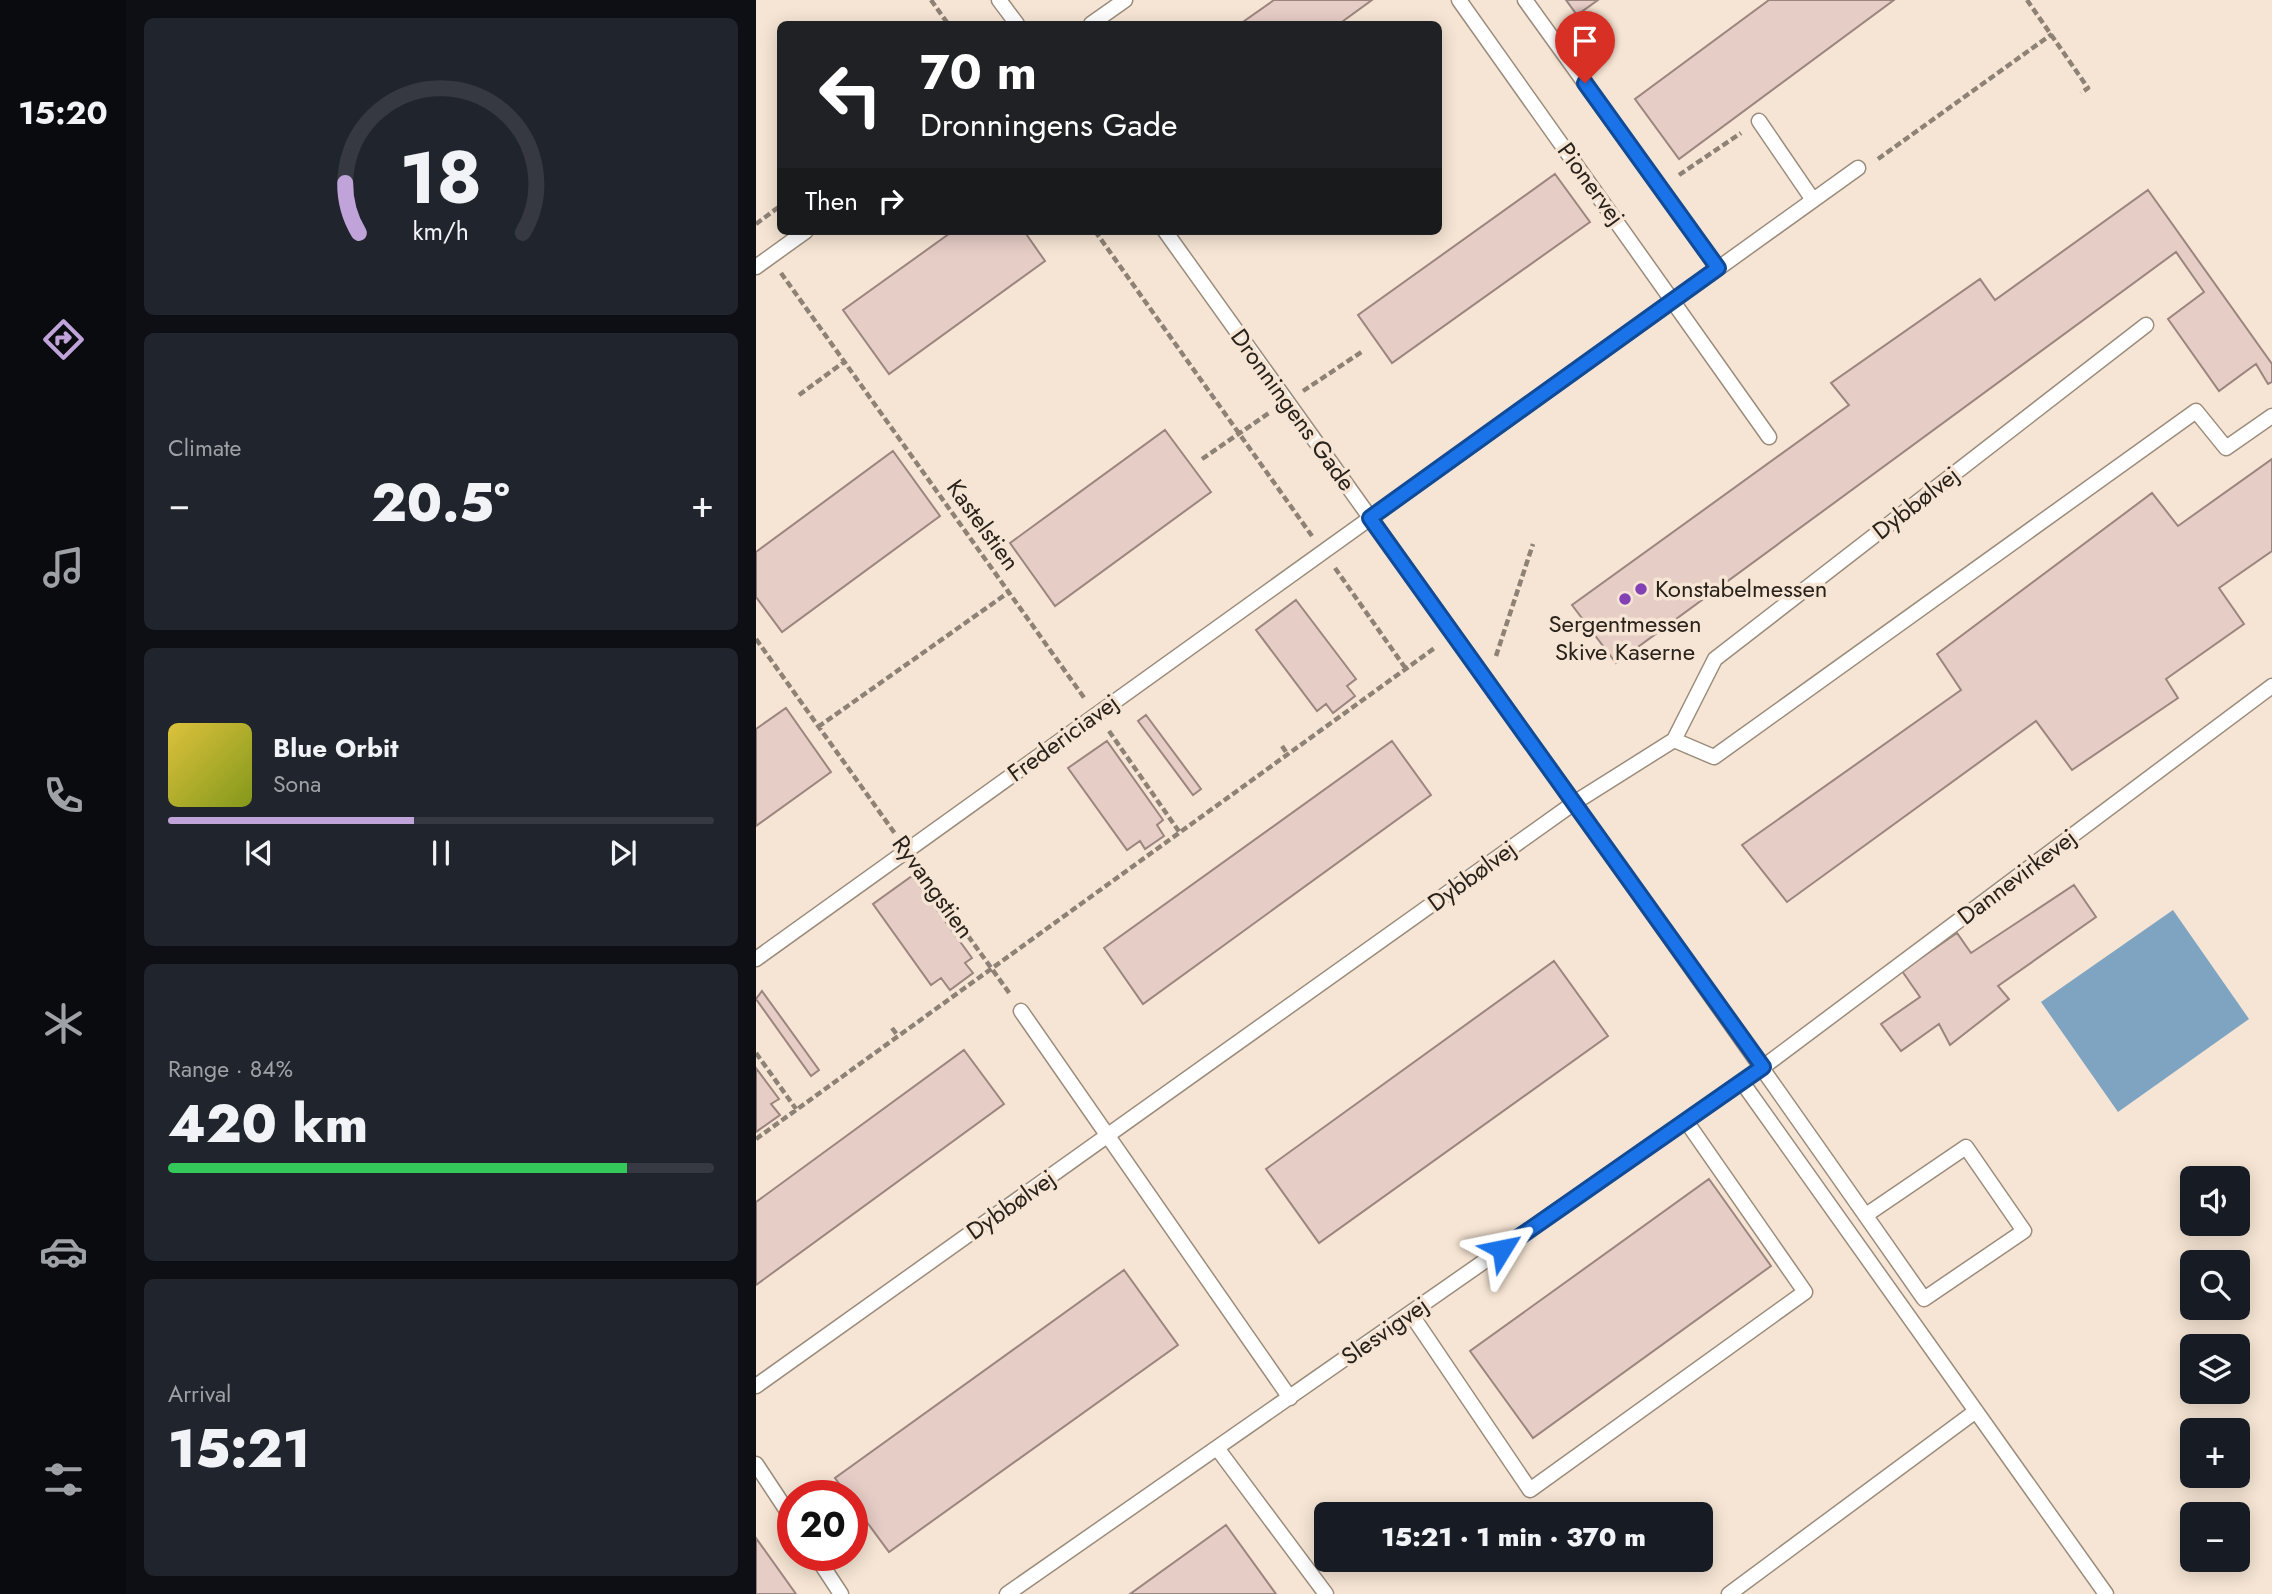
<!DOCTYPE html>
<html lang="en">
<head>
<meta charset="utf-8">
<style>
  :root { --surface:#171b24; --page:#20242c; --text:#f1f3f6; --muted:#9ea1a6; --line:#363941; --accent:#c0a3d9 }
  body { margin:0; font-family:Jost,sans-serif; background:var(--page); color:var(--text); height:100vh; display:flex; flex-direction:column; font-size:26px; white-space:nowrap }
  * { box-sizing:border-box; margin:0 }
  p { font-size:23px; color:var(--muted) }
  .icon { flex:none; width:38px; height:38px; fill:none; stroke:currentColor; stroke-width:2; stroke-linecap:round; stroke-linejoin:round }
  .map { position:relative; flex:1; overflow:hidden }
  .details { display:flex; flex-direction:column; gap:18px; padding:18px; background:#0d0f14; width:630px }
  .details>* { flex:none }
  .guide { position:absolute; left:21px; top:21px; width:665px; height:214px; border-radius:10px; box-shadow:0 4px 18px #0003; background:#202124; color:#fff; overflow:hidden }
  .fabs { position:absolute; left:1424px; top:1166px; display:grid; gap:14px }
  .fabs a { display:grid; place-items:center; width:70px; height:70px; border-radius:10px; background:var(--surface); box-shadow:0 4px 18px #0003; font-size:35px }
  .speed { position:absolute; left:21px; top:1480px; display:flex; gap:14px; font-size:35px; font-weight:700; text-align:center }
  .speed>* { display:grid; place-content:center; width:91px; height:91px; border-radius:50%; background:var(--surface); box-shadow:0 4px 18px #0003; line-height:1 }
  .speed .limit { border:10px solid #d22; background:#fff; color:#111 }
  .pin { position:absolute; display:grid; place-items:center; width:60px; height:60px; color:#fff; margin:-72px -30px; border-radius:50% 50% 50% 0; rotate:-45deg; box-shadow:0 0 7px #0007 }
  .pin .icon { rotate:45deg }
  .me { position:absolute; width:77px; margin:-38px; rotate:55deg; stroke-linejoin:round; filter:drop-shadow(0 0 5px #0008) }
  .turn { display:flex; align-items:center; gap:24px; height:147px; padding:0 28px; font-size:32px }
  .turn .icon { width:91px; height:91px; stroke-width:2.5 }
  .turn b { display:block; font-size:49px; line-height:60px }
  .then { display:flex; align-items:center; height:66px; padding:0 28px; background:#0003; gap:14px; font-size:26px }
  .big { font-size:52px; font-weight:800; line-height:1.1 }
  .details .card { flex:1; display:flex; flex-direction:column; justify-content:center; gap:10px; min-width:0; padding:0 24px; border-radius:10px; background:var(--page) }
  .details .dial { align-items:center; gap:0 }
  .dial svg { height:182px; overflow:visible; fill:none; stroke:var(--line); stroke-width:7; stroke-linecap:round; text-anchor:middle }
  .dial text { fill:var(--text); stroke:none }
  .song { display:flex; align-items:center; gap:21px }
  .cover { width:84px; height:84px; border-radius:10px; background:linear-gradient(135deg,hsl(50 70% 55%),hsl(70 70% 35%)) }
  .played { height:7px; border-radius:4px; background:linear-gradient(90deg,var(--accent) 45%,var(--line) 45%) }
  .keys { display:flex; justify-content:space-around; direction:ltr }
  .heat { display:flex; justify-content:space-between; align-items:center; font-size:38px; direction:ltr }
  .charge { height:10px; border-radius:5px; background:linear-gradient(90deg,#34c759 84%,var(--line) 0) }
  .trip { position:absolute; left:558px; top:1502px; width:399px; height:70px; border-radius:10px; background:var(--surface); box-shadow:0 4px 18px #0003; font-weight:800; line-height:70px; text-align:center }
  main { display:flex; flex:1; min-height:0 }
  .menu { display:flex; flex-direction:column; width:126px; justify-content:space-around; align-items:center; background:#090b0e; color:var(--muted) }
  .menu .icon { width:49px; height:49px }
  .menu .current { color:var(--accent) }
  .menu b { font-size:32px; color:var(--text) }
  .map>svg:first-child { display:block }
  .water { fill:#7ea4c2 }
  .building { fill:#e6cdc6; stroke:#9c857f; stroke-width:2 }
  .lines { fill:none; stroke-linecap:round; stroke-linejoin:round }
  .lane-casing { stroke:#9b8c7c; stroke-width:17 }
  .path { stroke:#8e8276; stroke-width:4.5; stroke-dasharray:7 3.5; stroke-linecap:butt }
  .lane { stroke:#fff; stroke-width:14 }
  .route-casing { stroke:#114b97; stroke-width:18 }
  .route { stroke:#1a73e8; stroke-width:12 }
  .poi-dot { fill:#8441b5; stroke:#f6e5d4; stroke-width:2.5 }
  .labels { text-anchor:middle; stroke-width:7; stroke-linejoin:round; paint-order:stroke }
  .street-label { font-size:24px; fill:#28221b; stroke:#f6e5d4 }
  .poi-label { font-size:24px; fill:#28221b; stroke:#f6e5d4; text-anchor:start }
</style>
</head>
<body>
<main>
<nav class="menu">
<b>15:20</b>
<svg class="icon current" aria-label="directions" viewBox="0 0 24 24"><path d="M12 3l9 9-9 9-9-9zM9 14v-3h6M13 9l2 2-2 2"/></svg>
<svg class="icon" aria-label="music" viewBox="0 0 24 24"><path d="M9 18V5l10-2v13"/><circle cx="6" cy="18" r="3"/><circle cx="16" cy="16" r="3"/></svg>
<svg class="icon" aria-label="phone" viewBox="0 0 24 24"><path d="M5 4h4l2 5-3 2q2 4 5 5l2-3 5 2v4C11 20 4 13 5 4z"/></svg>
<svg class="icon" aria-label="climate" viewBox="0 0 24 24"><path d="M12 3v18M4 7l16 10M4 17L20 7"/></svg>
<svg class="icon" aria-label="car" viewBox="0 0 24 24"><path d="M5 17H2v-5l4-1 3-4h7l3 4 3 1v5h-3M9 17h6M6 11h13"/><circle cx="7" cy="17" r="2"/><circle cx="17" cy="17" r="2"/></svg>
<svg class="icon" aria-label="filters" viewBox="0 0 24 24"><path d="M4 7h16M4 17h16"/><circle cx="9" cy="7" r="2"/><circle cx="15" cy="17" r="2"/></svg>
</nav>
<section class="details">
<div class="card dial"><svg viewBox="0 0 100 80">
<path d="M14 69A42 42 0 1 1 86 69"/>
<path d="M14 69A42 42 0 0 1 8 47" stroke="#c0a3d9"/>
<text x="50" y="56" font-size="32" font-weight="700">18</text>
<text x="50" y="72" font-size="11">km/h</text>
</svg></div>
<div class="card"><p>Climate</p>
<div class="heat"><a>−</a><b class="big">20.5°</b><a>+</a></div>
</div>
<div class="card">
<div class="song"><i class="cover"></i><div><b>Blue Orbit</b><p>Sona</p></div></div>
<div class="played"></div>
<div class="keys"><svg class="icon" aria-label="previous" viewBox="0 0 24 24"><path d="M18 5L8 12l10 7zM5 5v14"/></svg><svg class="icon" aria-label="pause" viewBox="0 0 24 24"><path d="M8 5v14M16 5v14"/></svg><svg class="icon" aria-label="next" viewBox="0 0 24 24"><path d="M6 5l10 7-10 7zM19 5v14"/></svg></div>
</div>
<div class="card"><p>Range · 84%</p><b class="big">420 km</b><div class="charge"></div></div>
<div class="card"><p>Arrival</p><b class="big">15:21</b></div>
</section>
<div class="map">
<svg width="1516" height="1594" viewBox="0 0 1516 1594">
  <rect width="100%" height="100%" fill="#f6e5d4"/>
  <path class="water" d="M 1417,910 L 1493,1019 L 1362,1112 L 1285,1002 Z"/>
  <path class="building" d="M 518,0 L 616,0 L 583,24 L 484,24 Z
    M 810,0 L 842,0 L 821,15 Z
    M 1013,0 L 1138,0 L 923,159 L 879,99 Z
    M 799,174 L 834,222 L 636,363 L 602,315 Z
    M 1392,190 L 1516,364 L 1516,382 L 1512,384 L 1500,364 L 1463,391 L 1412,319 L 1448,292 L 1420,252 L 860,663 L 816,605 L 1093,405 L 1075,383 L 1224,279 L 1239,300 Z
    M 197,231 L 268,231 L 289,261 L 133,374 L 87,310 Z
    M 409,430 L 455,492 L 299,606 L 254,543 Z
    M 137,451 L 184,516 L 26,632 L 0,597 L 0,552 Z
    M 1516,459 L 1516,551 L 1463,588 L 1488,624 L 1410,679 L 1422,698 L 1316,770 L 1280,721 L 1031,902 L 986,845 L 1205,690 L 1181,654 L 1396,493 L 1422,526 Z
    M 540,600 L 600,679 L 591,686 L 599,696 L 577,713 L 570,704 L 561,711 L 500,630 Z
    M 30,708 L 75,772 L 0,826 L 0,729 Z
    M 390,715 L 445,789 L 437,795 L 382,721 Z
    M 351,741 L 407,820 L 401,825 L 408,836 L 389,849 L 384,841 L 371,850 L 312,768 Z
    M 636,741 L 675,795 L 387,1004 L 348,948 Z
    M 156,876 L 216,958 L 209,963 L 217,973 L 194,990 L 185,978 L 175,985 L 117,904 Z
    M 1318,885 L 1340,917 L 1242,986 L 1253,999 L 1194,1045 L 1183,1024 L 1145,1051 L 1125,1024 L 1164,997 L 1146,971 L 1201,933 L 1215,953 Z
    M 798,961 L 852,1036 L 563,1243 L 510,1169 Z
    M 6,991 L 63,1070 L 55,1076 L 0,999 Z
    M 208,1050 L 248,1104 L 0,1285 L 0,1202 Z
    M 0,1068 L 23,1099 L 15,1104 L 24,1115 L 0,1132 Z
    M 953,1179 L 1015,1266 L 777,1438 L 714,1351 Z
    M 368,1270 L 422,1345 L 133,1552 L 96,1502 L 96,1496 L 92,1496 L 79,1478 Z
    M 470,1525 L 520,1594 L 374,1594 Z
    M 0,1538 L 40,1594 L 0,1594 Z"/>
  <g class="lines">
    <g class="lane-casing">
      <path id="lane" d="M 243,0 L 261,24
        M 703,0 L 1013,437
        M 769,0 L 962,268
        M 335,24 L 369,0
        M 1003,121 L 1057,200
        M 409,231 C 663,586 918,941 1168,1299 L 1268,1231 L 1210,1147 L 1110,1215
        M 0,267 L 50,231
        M 918,740 L 958,757 L 1440,411 L 1470,448 L 1516,416
        M 0,959 L 1102,168
        M 265,1011 L 534,1398
        M 986,1082 L 1350,1594
        M 655,1314 L 774,1490 L 1049,1292 L 930,1121
        M 0,1386 L 818,803 L 918,740 L 959,659 L 1390,325
        M 461,1448 L 570,1594
        M 0,1464 L 37,1520
        M 60,1556 L 85,1594
        M 251,1594 L 1007,1067 L 1516,686
        M 973,1594 L 1220,1411"/>
    </g>
    <path class="path" d="M 175,0 L 192,24
      M 1271,0 L 1332,88 L 1325,93
      M 1122,159 L 1296,34
      M 923,175 L 985,133
      M 0,224 L 24,206
      M 339,231 L 556,536
      M 25,273 L 329,699
      M 547,391 L 607,351
      M 43,395 L 88,362
      M 446,459 L 513,413
      M 579,568 L 650,669
      M 0,639 L 140,835
      M 740,656 L 777,544
      M 62,727 L 253,592
      M 353,731 L 424,833
      M 526,746 L 532,755
      M 163,868 L 254,994
      M 136,1028 L 142,1036
      M 0,1053 L 40,1109
      M 0,1139 L 680,647"/>
    <use href="#lane" class="lane"/>
  </g>
  <g class="lines">
    <g class="route-casing">
      <path id="route" d="M 746,1249 L 1007,1067 L 614,518 L 962,268 L 829,83"/>
    </g>
    <use href="#route" class="route"/>
  </g>
  <g class="poi-dot">
    <circle cx="885" cy="589" r="7"/>
    <circle cx="869" cy="599" r="7"/>
  </g>
  <g class="labels">
    <g class="street-label">
      <text transform="translate(835 184) rotate(54)" y="8">Pionervej</text>
      <text transform="translate(537 410) rotate(54)" y="8">Dronningens Gade</text>
      <text transform="translate(1160 503) rotate(-38)" y="8">Dybbølvej</text>
      <text transform="translate(227 525) rotate(54)" y="8">Kastelstien</text>
      <text transform="translate(307 738) rotate(-36)" y="8">Fredericiavej</text>
      <text transform="translate(716 876) rotate(-36)" y="8">Dybbølvej</text>
      <text transform="translate(1261 877) rotate(-37)" y="8">Dannevirkevej</text>
      <text transform="translate(177 887) rotate(54)" y="8">Ryvangstien</text>
      <text transform="translate(255 1205) rotate(-35)" y="8">Dybbølvej</text>
      <text transform="translate(629 1331) rotate(-35)" y="8">Slesvigvej</text>
    </g>
    <g class="poi-label">
      <text x="899" y="597">Konstabelmessen</text>
      <text x="869" y="632" text-anchor="middle">Sergentmessen<tspan x="869" dy="28">Skive Kaserne</tspan></text>
    </g>
  </g>
</svg>
<div class="fabs">
<a><svg class="icon" aria-label="sound" viewBox="0 0 24 24"><path d="M4 9h4l5-4v14l-5-4H4zM17 9q2 3 0 6"/></svg></a>
<a><svg class="icon" aria-label="search" viewBox="0 0 24 24"><circle cx="10" cy="10" r="6"/><path d="M15 15l6 6"/></svg></a>
<a><svg class="icon" aria-label="layers" viewBox="0 0 24 24"><path d="M12 4l9 5-9 5-9-5zM3 14l9 5 9-5"/></svg></a>
<a>+</a>
<a>−</a>
</div>
<div class="speed"><div class="limit">20</div></div>
<div class="pin" style="left:829px;top:83px;background:#d93025"><svg class="icon" aria-label="arrive" viewBox="0 0 24 24"><path d="M6 21V4h12l-3 4 3 4H6"/></svg></div>
<svg class="me" style="left:746px;top:1249px" viewBox="-20 -20 40 40"><path d="M0-17L14 15 0 8-14 15z" fill="#1a73e8" stroke="#fff" stroke-width="4"/></svg>
<div class="trip">15:21 · 1 min · 370 m</div>
<div class="guide">
<div class="turn"><svg class="icon" aria-label="left" viewBox="0 0 24 24"><path d="M17 20v-9H6M10 6l-5 5 5 5"/></svg><div><b>70 m</b>Dronningens Gade</div></div>
<div class="then">Then<svg class="icon" aria-label="right" viewBox="0 0 24 24"><path d="M7 20v-9h11M14 6l5 5-5 5"/></svg></div>
</div>
</div>
</main>
</body>
</html>
